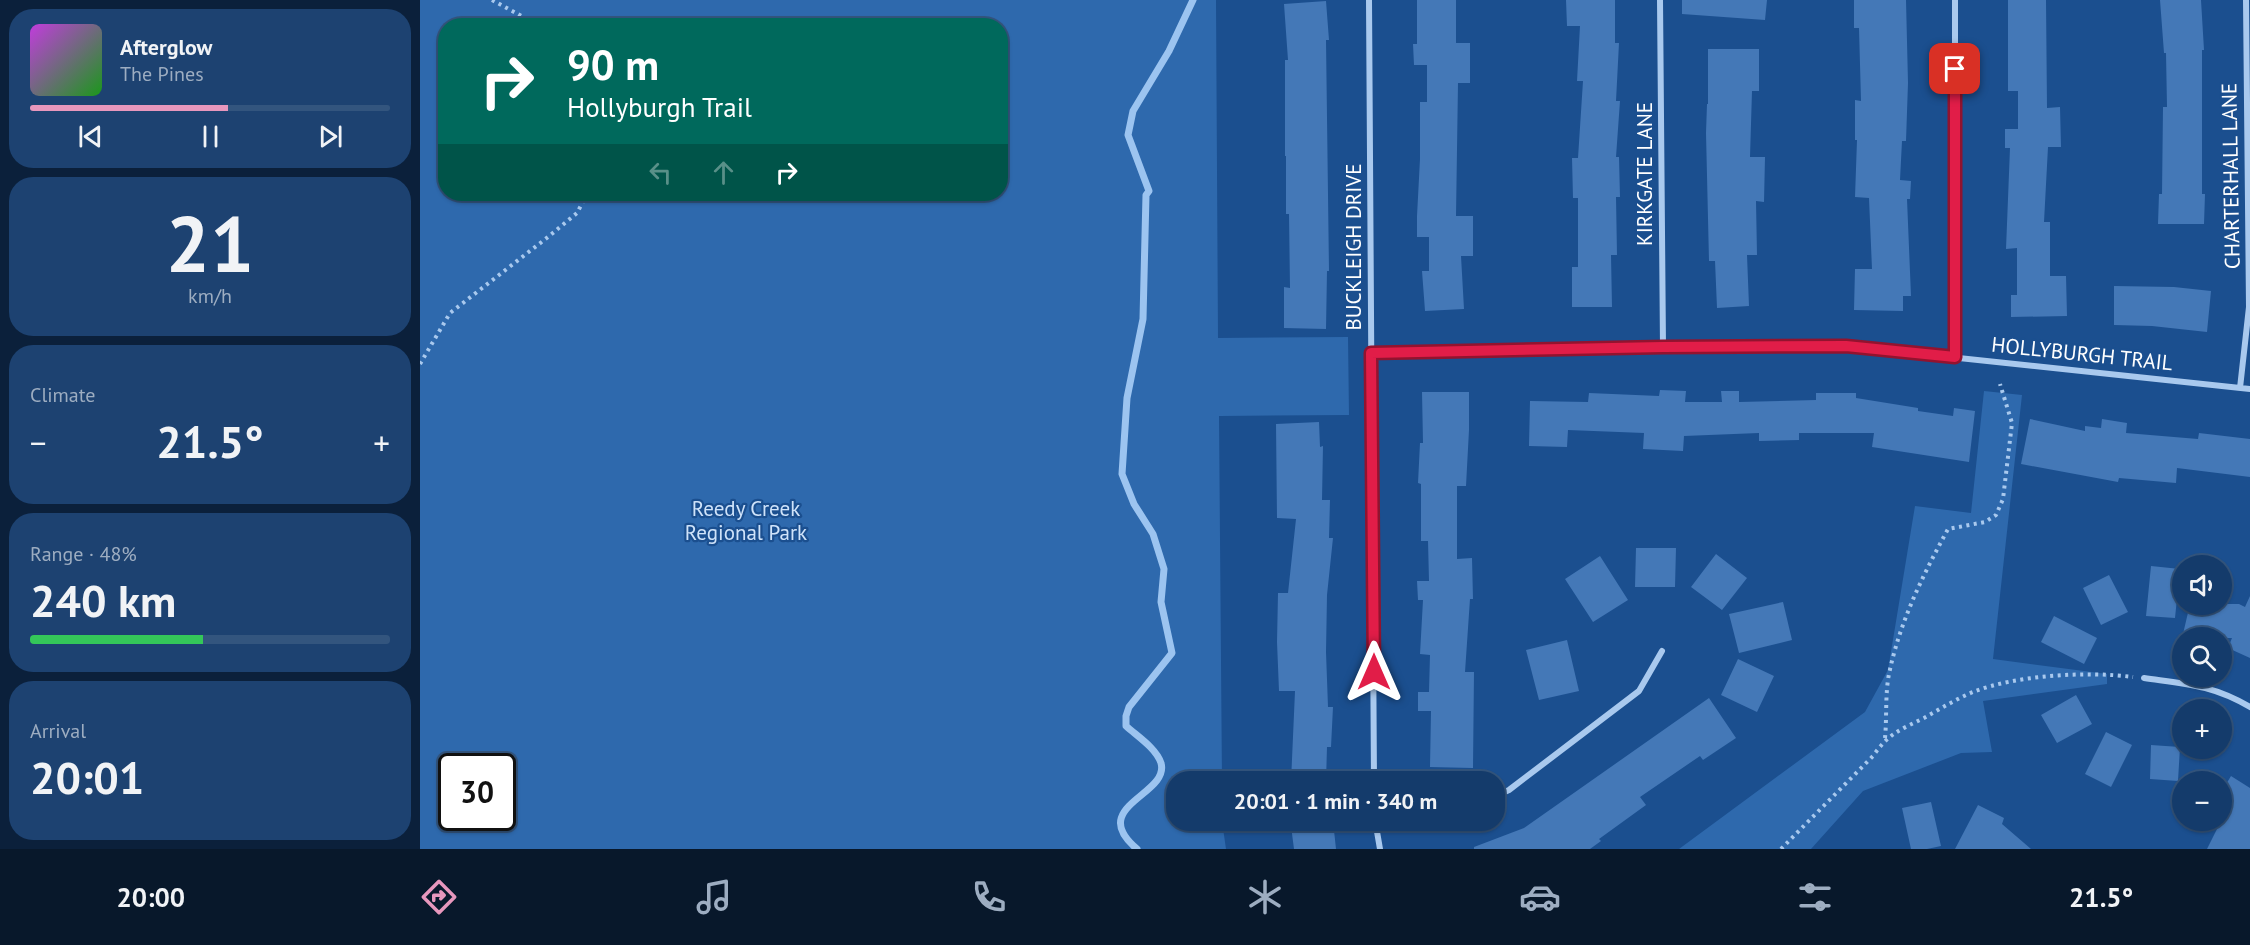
<!DOCTYPE html>
<html lang="en">
<head>
<meta charset="utf-8">
<style>
  :root { --surface:#143b6b; --page:#1d4271; --text:#f1f3f6; --muted:#9dadc1; --line:#33557e; --accent:#e797bd }
  body { margin:0; font-family:"PT Sans",sans-serif; background:var(--page); color:var(--text); height:100vh; display:flex; flex-direction:column; font-size:22px; white-space:nowrap }
  * { box-sizing:border-box; margin:0 }
  p { font-size:20px; color:var(--muted) }
  .icon { flex:none; width:33px; height:33px; fill:none; stroke:currentColor; stroke-width:2; stroke-linecap:round; stroke-linejoin:round }
  .map { position:relative; flex:1; overflow:hidden }
  .side { display:flex; flex-direction:column; gap:9px; padding:9px; background:#0b203b; width:420px }
  .side>* { flex:none }
  .banner { position:absolute; left:18px; top:18px; width:570px; height:183px; border-radius:24px; box-shadow:0 2px 4px #0004,0 0 0 2px var(--line); background:#00695c; color:#fff; overflow:hidden }
  .tools { position:absolute; left:1752px; top:555px; display:grid; gap:12px }
  .tools a { display:grid; place-items:center; width:60px; height:60px; border-radius:50%; background:var(--surface); box-shadow:0 2px 4px #0004,0 0 0 2px var(--line); font-size:30px }
  .speed { position:absolute; left:18px; top:753px; display:flex; gap:12px; font-size:30px; font-weight:700; text-align:center }
  .speed>* { display:grid; place-content:center; width:78px; height:78px; border-radius:50%; background:var(--surface); box-shadow:0 2px 4px #0004,0 0 0 2px var(--line); line-height:1 }
  .speed .limit { border:3px solid #111; border-radius:9px; background:#fff; color:#111 }
  .pin { position:absolute; display:grid; place-items:center; width:51px; height:51px; color:#fff; margin:-26px; border-radius:12px; box-shadow:0 3px 9px #0006 }
  .me { position:absolute; width:66px; margin:-33px; rotate:0deg; stroke-linejoin:round; filter:drop-shadow(0 0 4px #0008) }
  .turn { display:flex; align-items:center; gap:21px; height:126px; padding:0 30px; font-size:27px }
  .turn .icon { width:78px; height:78px; stroke-width:2.5 }
  .turn b { display:block; font-size:42px; line-height:51px }
  .lanes { display:flex; align-items:center; height:57px; padding:0 30px; background:#0003; justify-content:center; gap:30px; direction:ltr }
  .lanes .off { opacity:.35 }
  .big { font-size:45px; font-weight:800; line-height:1.1 }
  .side .widget { flex:1; display:flex; flex-direction:column; justify-content:center; gap:9px; min-width:0; padding:0 21px; border-radius:24px; background:var(--page) }
  .side .dial { align-items:center; gap:0 }
  .dial b { font-size:78px; line-height:1 }
  .song { display:flex; align-items:center; gap:18px }
  .cover { width:72px; height:72px; border-radius:9px; background:linear-gradient(135deg,hsl(290 70% 55%),hsl(120 70% 35%)) }
  .played { height:6px; border-radius:3px; background:linear-gradient(90deg,var(--accent) 55%,var(--line) 55%) }
  .keys { display:flex; justify-content:space-around; direction:ltr }
  .heat { display:flex; justify-content:space-between; align-items:center; font-size:33px; direction:ltr }
  .charge { height:9px; border-radius:4px; background:linear-gradient(90deg,#34c759 48%,var(--line) 0) }
  .trip { position:absolute; left:746px; top:771px; width:339px; height:60px; border-radius:24px; background:var(--surface); box-shadow:0 2px 4px #0004,0 0 0 2px var(--line); font-weight:800; line-height:60px; text-align:center }
  .tab-bar { display:flex; height:96px; justify-content:space-around; align-items:center; background:#08182b; color:var(--muted) }
  .tab-bar .icon { width:42px; height:42px }
  .tab-bar .active { color:var(--accent) }
  .tab-bar b { font-size:27px; color:var(--text) }
  main { display:flex; flex:1; min-height:0 }
  .map>svg:first-child { display:block }
  .green { fill:#2e69ad; fill-rule:evenodd }
  .lines { fill:none; stroke-linecap:round; stroke-linejoin:round }
  .stream { stroke:#9cc4f0; stroke-width:7 }
  .building { fill:#4478b7 }
  .path { stroke:#a9c9ee; stroke-width:4; stroke-dasharray:3 4.5; stroke-linecap:butt }
  .street { stroke:#a9c9ee; stroke-width:6 }
  .route-casing { stroke:#92132f; stroke-width:15 }
  .route { stroke:#e11d48; stroke-width:10 }
  .labels { text-anchor:middle; stroke-width:4.5; stroke-linejoin:round; paint-order:stroke }
  .street-label { font-size:21px; fill:#fff; stroke:#1b4f8f }
  .park-label { font-size:21px; fill:#cfe3fa; stroke:#1b4f8f }
</style>
</head>
<body>
<main>
<section class="side">
<div class="widget">
<div class="song"><i class="cover"></i><div><b>Afterglow</b><p>The Pines</p></div></div>
<div class="played"></div>
<div class="keys"><svg class="icon" aria-label="previous" viewBox="0 0 24 24"><path d="M18 5L8 12l10 7zM5 5v14"/></svg><svg class="icon" aria-label="pause" viewBox="0 0 24 24"><path d="M8 5v14M16 5v14"/></svg><svg class="icon" aria-label="next" viewBox="0 0 24 24"><path d="M6 5l10 7-10 7zM19 5v14"/></svg></div>
</div>
<div class="widget dial"><b>21</b><p>km/h</p></div>
<div class="widget"><p>Climate</p>
<div class="heat"><a>−</a><b class="big">21.5°</b><a>+</a></div>
</div>
<div class="widget"><p>Range · 48%</p><b class="big">240 km</b><div class="charge"></div></div>
<div class="widget"><p>Arrival</p><b class="big">20:01</b></div>
</section>
<div class="map">
<svg width="1830" height="849" viewBox="0 0 1830 849">
  <rect width="100%" height="100%" fill="#1b4f8f"/>
  <path class="green" d="M 0,0 L 796,0 L 798,338 L 928,337 L 929,415 L 799,416 L 802,781 L 756,782 L 756,820 L 802,821 L 806,849 L 0,849 ZM 26,26 L 580,26 L 580,194 L 26,194 ZM 32,766 L 82,766 L 82,818 L 32,818 Z
    M 1564,391 L 1602,395 L 1573,659 L 1687,674 L 1687,684 L 1563,701 L 1572,752 L 1541,753 L 1443,791 L 1391,849 L 1259,849 L 1445,712 L 1468,670 L 1495,506 L 1551,513 Z"/>
  <g class="lines">
    <path class="stream" d="M 717,849 C 666,806 750,795 741,763 C 736,748 717,736 706,726 L 706,716 L 709,707 L 752,653 L 741,602 L 744,569 L 733,534 L 714,504 L 702,474 L 707,398 L 723,319 L 726,195 L 729,191 L 708,135 L 713,111 L 749,51 L 773,0"/>
  </g>
  <path class="building" d="M 997,0 L 1036,0 L 1036,43 L 1050,43 L 1050,83 L 1038,83 L 1036,216 L 1053,216 L 1053,256 L 1041,256 L 1044,309 L 1005,311 L 1002,271 L 1009,271 L 1009,237 L 997,237 L 997,216 L 1000,159 L 1000,102 L 1007,102 L 1007,65 L 994,65 L 993,44 L 997,44 Z
    M 1146,0 L 1195,0 L 1195,43 L 1199,43 L 1196,101 L 1200,101 L 1196,157 L 1199,157 L 1200,197 L 1196,197 L 1197,255 L 1191,255 L 1192,307 L 1152,307 L 1152,267 L 1158,267 L 1158,198 L 1153,198 L 1152,158 L 1158,158 L 1163,81 L 1157,81 L 1160,26 L 1147,26 Z
    M 1262,0 L 1347,0 L 1345,20 L 1262,14 Z
    M 1434,0 L 1486,0 L 1488,83 L 1486,141 L 1482,141 L 1480,180 L 1491,181 L 1490,199 L 1487,199 L 1491,296 L 1483,296 L 1483,311 L 1434,310 L 1435,269 L 1452,269 L 1449,198 L 1435,197 L 1437,140 L 1435,140 L 1435,100 L 1441,101 L 1439,28 L 1434,28 Z
    M 1588,0 L 1626,0 L 1627,108 L 1640,107 L 1641,147 L 1628,147 L 1624,222 L 1630,222 L 1630,276 L 1646,276 L 1647,316 L 1591,317 L 1591,295 L 1597,295 L 1597,248 L 1586,249 L 1590,148 L 1585,148 L 1585,129 L 1598,129 L 1598,91 L 1588,91 Z
    M 1740,0 L 1781,0 L 1784,50 L 1782,50 L 1782,194 L 1785,194 L 1784,224 L 1738,224 L 1739,194 L 1742,194 L 1743,107 L 1747,107 L 1746,53 L 1744,53 Z
    M 906,1 L 909,40 L 906,40 L 909,271 L 907,271 L 906,329 L 864,328 L 864,287 L 870,288 L 869,214 L 866,214 L 866,156 L 865,156 L 865,60 L 868,60 L 864,4 Z
    M 1288,49 L 1339,49 L 1339,91 L 1332,91 L 1330,157 L 1345,157 L 1344,202 L 1336,201 L 1337,255 L 1327,255 L 1329,306 L 1297,308 L 1295,261 L 1289,261 L 1286,133 L 1287,104 L 1288,104 Z
    M 1694,286 L 1754,287 L 1791,291 L 1787,332 L 1732,326 L 1694,325 Z
    M 1240,390 L 1266,391 L 1265,402 L 1302,402 L 1301,391 L 1319,391 L 1319,402 L 1396,400 L 1396,393 L 1436,393 L 1436,398 L 1498,408 L 1498,411 L 1533,416 L 1534,408 L 1555,411 L 1549,462 L 1452,447 L 1454,433 L 1379,433 L 1379,440 L 1339,441 L 1339,433 L 1264,436 L 1263,451 L 1223,449 L 1224,433 L 1148,430 L 1147,447 L 1109,446 L 1110,401 L 1168,402 L 1169,393 L 1239,396 Z
    M 1002,392 L 1049,392 L 1049,430 L 1046,486 L 1037,486 L 1037,559 L 1052,558 L 1053,599 L 1050,599 L 1045,672 L 1054,672 L 1053,768 L 1010,767 L 1011,711 L 998,711 L 998,692 L 1009,692 L 1010,655 L 1000,654 L 1003,600 L 998,600 L 997,581 L 1009,581 L 1008,541 L 1001,541 L 1001,484 L 998,483 L 1000,443 L 1003,443 Z
    M 1610,419 L 1665,431 L 1665,426 L 1681,428 L 1682,419 L 1707,423 L 1706,433 L 1778,439 L 1779,433 L 1830,439 L 1830,477 L 1757,468 L 1756,483 L 1699,478 L 1698,482 L 1601,464 Z
    M 899,422 L 900,447 L 903,446 L 902,500 L 910,500 L 909,538 L 913,538 L 907,595 L 906,652 L 908,707 L 913,707 L 911,747 L 907,747 L 906,782 L 871,782 L 875,691 L 859,691 L 857,642 L 858,593 L 868,593 L 876,519 L 857,518 L 856,424 Z
    M 1216,548 L 1256,548 L 1255,587 L 1215,587 Z
    M 1296,554 L 1327,578 L 1302,610 L 1271,587 Z
    M 1180,556 L 1208,600 L 1173,622 L 1145,579 Z
    M 1731,566 L 1760,569 L 1755,618 L 1726,616 Z
    M 1689,575 L 1708,612 L 1681,625 L 1663,588 Z
    M 1830,596 L 1830,658 L 1808,648 L 1812,638 L 1778,638 L 1763,634 L 1770,604 L 1819,604 L 1825,607 Z
    M 1363,602 L 1372,640 L 1319,653 L 1309,614 Z
    M 1634,616 L 1677,638 L 1664,664 L 1621,642 Z
    M 1147,640 L 1159,691 L 1119,700 L 1106,650 Z
    M 1318,659 L 1354,676 L 1337,712 L 1301,695 Z
    M 1656,695 L 1672,724 L 1637,743 L 1621,715 Z
    M 1289,698 L 1316,738 L 1283,760 L 1280,756 L 1220,797 L 1226,805 L 1179,839 L 1181,841 L 1170,849 L 1054,849 L 1054,847 L 1104,828 Z
    M 1686,732 L 1712,745 L 1691,787 L 1665,774 Z
    M 1731,745 L 1760,747 L 1758,781 L 1730,779 Z
    M 1811,776 L 1830,788 L 1830,849 L 1787,849 L 1807,809 L 1802,806 L 1802,791 Z
    M 1511,802 L 1521,846 L 1507,849 L 1491,849 L 1482,808 Z
    M 1558,805 L 1584,818 L 1582,824 L 1611,849 L 1535,849 Z
    M 913,821 L 916,849 L 874,849 L 871,826 Z"/>
  <g class="lines">
    <path class="path" d="M 72,0 L 120,26
      M 0,364 L 30,313 L 128,237 L 157,213 L 167,194
      M 1465,738 C 1467,717 1465,694 1469,674 C 1480,621 1503,575 1528,529 L 1565,522 L 1576,515 L 1583,499 L 1592,423 L 1580,384
      M 1361,849 L 1453,756 C 1469,733 1480,730 1504,718 C 1520,709 1536,699 1553,692 C 1596,675 1667,671 1713,677"/>
    <path class="street" d="M 949,0 L 954,782
      M 1240,0 L 1243,347
      M 1535,0 L 1535,357
      M 951,353 L 1243,347 L 1426,346 L 1830,389
      M 1820,388 L 1829,307 L 1826,0
      M 1724,678 C 1766,684 1793,685 1830,707
      M 1074,797 L 1089,790 L 1219,691 L 1242,651
      M 955,820 L 960,849"/>
  </g>
  <g class="lines">
    <g class="route-casing">
      <path id="route" d="M 954,672 L 951,353 L 1243,347 L 1426,346 L 1535,357 L 1535,69"/>
    </g>
    <use href="#route" class="route"/>
  </g>
  <g class="labels">
    <g class="street-label">
      <text transform="translate(1225 174) rotate(-90)" y="7">KIRKGATE LANE</text>
      <text transform="translate(1811 176) rotate(-91)" y="7">CHARTERHALL LANE</text>
      <text transform="translate(934 247) rotate(-90)" y="7">BUCKLEIGH DRIVE</text>
      <text transform="translate(1662 354) rotate(6)" y="7">HOLLYBURGH TRAIL</text>
    </g>
    <g class="park-label">
      <text x="326" y="516">Reedy Creek<tspan x="326" dy="24">Regional Park</tspan></text>
    </g>
  </g>
</svg>
<div class="tools">
<a><svg class="icon" aria-label="sound" viewBox="0 0 24 24"><path d="M4 9h4l5-4v14l-5-4H4zM17 9q2 3 0 6"/></svg></a>
<a><svg class="icon" aria-label="search" viewBox="0 0 24 24"><circle cx="10" cy="10" r="6"/><path d="M15 15l6 6"/></svg></a>
<a>+</a>
<a>−</a>
</div>
<div class="speed"><div class="limit">30</div></div>
<div class="pin" style="left:1535px;top:69px;background:#d93025"><svg class="icon" aria-label="arrive" viewBox="0 0 24 24"><path d="M6 21V4h12l-3 4 3 4H6"/></svg></div>
<svg class="me" style="left:954px;top:672px" viewBox="-20 -20 40 40"><path d="M0-17L14 15 0 8-14 15z" fill="#e11d48" stroke="#fff" stroke-width="4"/></svg>
<div class="trip">20:01 · 1 min · 340 m</div>
<div class="banner">
<div class="turn"><svg class="icon" aria-label="right" viewBox="0 0 24 24"><path d="M7 20v-9h11M14 6l5 5-5 5"/></svg><div><b>90 m</b>Hollyburgh Trail</div></div>
<div class="lanes"><svg class="icon off" aria-label="left" viewBox="0 0 24 24"><path d="M17 20v-9H6M10 6l-5 5 5 5"/></svg><svg class="icon off" aria-label="ahead" viewBox="0 0 24 24"><path d="M12 20V5M6 11l6-6 6 6"/></svg><svg class="icon" aria-label="right" viewBox="0 0 24 24"><path d="M7 20v-9h11M14 6l5 5-5 5"/></svg></div>
</div>
</div>
</main>
<nav class="tab-bar">
<b>20:00</b>
<svg class="icon active" aria-label="directions" viewBox="0 0 24 24"><path d="M12 3l9 9-9 9-9-9zM9 14v-3h6M13 9l2 2-2 2"/></svg>
<svg class="icon" aria-label="music" viewBox="0 0 24 24"><path d="M9 18V5l10-2v13"/><circle cx="6" cy="18" r="3"/><circle cx="16" cy="16" r="3"/></svg>
<svg class="icon" aria-label="phone" viewBox="0 0 24 24"><path d="M5 4h4l2 5-3 2q2 4 5 5l2-3 5 2v4C11 20 4 13 5 4z"/></svg>
<svg class="icon" aria-label="climate" viewBox="0 0 24 24"><path d="M12 3v18M4 7l16 10M4 17L20 7"/></svg>
<svg class="icon" aria-label="car" viewBox="0 0 24 24"><path d="M5 17H2v-5l4-1 3-4h7l3 4 3 1v5h-3M9 17h6M6 11h13"/><circle cx="7" cy="17" r="2"/><circle cx="17" cy="17" r="2"/></svg>
<svg class="icon" aria-label="filters" viewBox="0 0 24 24"><path d="M4 7h16M4 17h16"/><circle cx="9" cy="7" r="2"/><circle cx="15" cy="17" r="2"/></svg>
<b>21.5°</b>
</nav>
</body>
</html>
